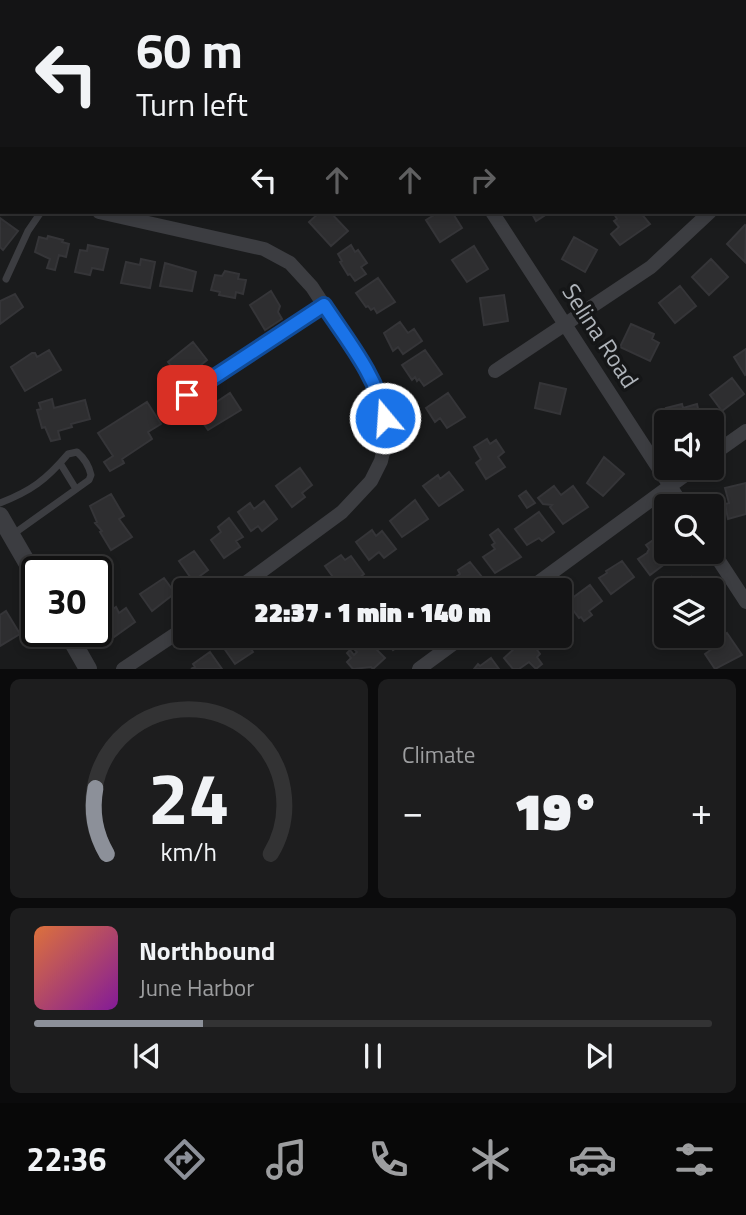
<!DOCTYPE html>
<html lang="en">
<head>
<meta charset="utf-8">
<style>
  :root { --surface:#141415; --page:#1d1d1e; --text:#f1f3f6; --muted:#9d9ea0; --line:#333334; --accent:#8c9099 }
  body { margin:0; font-family:"Titillium Web",sans-serif; background:var(--page); color:var(--text); height:100vh; display:flex; flex-direction:column; font-size:26px; white-space:nowrap }
  * { box-sizing:border-box; margin:0 }
  p { font-size:23px; color:var(--muted) }
  .icon { flex:none; width:38px; height:38px; fill:none; stroke:currentColor; stroke-width:2; stroke-linecap:round; stroke-linejoin:round }
  .map { position:relative; height:669px; overflow:hidden }
  .side { display:flex; flex-direction:column; gap:10px; padding:10px; background:#0b0b0c; flex:1 }
  .side>* { flex:none }
  .guide { position:absolute; left:0px; top:0px; width:747px; height:214px; box-shadow:0 4px 10px #0003,0 0 0 2px var(--line); background:#141415; color:var(--text); overflow:hidden }
  .fabs { position:absolute; left:654px; top:410px; display:grid; gap:14px }
  .fabs a { display:grid; place-items:center; width:70px; height:70px; border-radius:7px; background:var(--surface); box-shadow:0 4px 10px #0003,0 0 0 2px var(--line); font-size:35px }
  .speed { position:absolute; left:21px; top:556px; display:flex; gap:14px; font-size:35px; font-weight:700; text-align:center }
  .speed>* { display:grid; place-content:center; width:91px; height:91px; border-radius:50%; background:var(--surface); box-shadow:0 4px 10px #0003,0 0 0 2px var(--line); line-height:1 }
  .speed .limit { border:4px solid #111; border-radius:10px; background:#fff; color:#111 }
  .pin { position:absolute; display:grid; place-items:center; width:60px; height:60px; color:#fff; margin:-30px; border-radius:14px; box-shadow:0 4px 10px #0006 }
  .me { position:absolute; width:77px; margin:-38px; rotate:342deg; stroke-linejoin:round; filter:drop-shadow(0 0 5px #0008) }
  .turn { display:flex; align-items:center; gap:24px; height:147px; padding:0 21px; font-size:32px }
  .turn .icon { width:91px; height:91px; stroke-width:2.5 }
  .turn b { display:block; font-size:49px; line-height:60px }
  .lanes { display:flex; align-items:center; height:66px; padding:0 21px; background:#0003; justify-content:center; gap:35px; direction:ltr }
  .lanes .off { opacity:.35 }
  .big { font-size:52px; font-weight:800; line-height:1.1 }
  .side .widget { flex:1; display:flex; flex-direction:column; justify-content:center; gap:10px; min-width:0; padding:0 24px; border-radius:10px; background:var(--page) }
  .side .dial { align-items:center; gap:0 }
  .dial svg { height:182px; overflow:visible; fill:none; stroke:var(--line); stroke-width:7; stroke-linecap:round; text-anchor:middle }
  .dial text { fill:var(--text); stroke:none }
  .song { display:flex; align-items:center; gap:21px }
  .cover { width:84px; height:84px; border-radius:10px; background:linear-gradient(135deg,hsl(20 70% 55%),hsl(290 70% 35%)) }
  .played { height:7px; border-radius:4px; background:linear-gradient(90deg,var(--accent) 25%,var(--line) 25%) }
  .keys { display:flex; justify-content:space-around; direction:ltr }
  .heat { display:flex; justify-content:space-between; align-items:center; font-size:38px; direction:ltr }
  .side .tiles { flex:1; display:grid; gap:10px; grid-template-columns:1fr 1fr }
  .widget:last-child { grid-column:span 2 }
  .trip { position:absolute; left:173px; top:578px; width:399px; height:70px; border-radius:7px; background:var(--surface); box-shadow:0 4px 10px #0003,0 0 0 2px var(--line); font-weight:800; line-height:70px; text-align:center }
  .menu { display:flex; height:112px; justify-content:space-around; align-items:center; background:#080808; color:var(--muted) }
  .menu .icon { width:49px; height:49px }
  .menu .selected { color:var(--accent) }
  .menu b { font-size:32px; color:var(--text) }
  .map>svg:first-child { display:block }
  .building { fill:#2e2e30; stroke:#353538; stroke-width:2 }
  .lines { fill:none; stroke-linecap:round; stroke-linejoin:round }
  .service { stroke:#3c3d41; stroke-width:7 }
  .minor { stroke:#3c3d41; stroke-width:14 }
  .tertiary { stroke:#3c3d41; stroke-width:18 }
  .route-casing { stroke:#114b97; stroke-width:18 }
  .route { stroke:#1a73e8; stroke-width:12 }
  .labels { text-anchor:middle; stroke-width:7; stroke-linejoin:round; paint-order:stroke }
  .street-label { font-size:24px; fill:#afb4ba; stroke:#151617 }
</style>
</head>
<body>
<div class="map">
<svg width="746" height="669" viewBox="0 0 746 669">
  <rect width="100%" height="100%" fill="#1a1b1c"/>
  <path class="building" d="M 320,212 L 330,212 L 348,231 L 331,246 L 309,222 Z
    M 439,212 L 452,212 L 462,228 L 440,242 L 426,220 Z
    M 531,212 L 550,212 L 536,221 Z
    M 613,212 L 640,212 L 650,224 L 620,245 L 611,234 L 619,227 L 614,221 L 617,219 Z
    M 0,218 L 18,231 L 3,250 L 0,247 Z
    M 745,225 L 746,226 L 745,262 L 727,244 Z
    M 48,236 L 63,240 L 62,242 L 69,244 L 66,257 L 59,255 L 55,270 L 47,268 L 50,259 L 35,252 L 39,237 L 47,239 Z
    M 574,237 L 597,250 L 585,272 L 562,259 Z
    M 88,245 L 108,249 L 103,270 L 92,268 L 90,275 L 75,272 L 80,250 L 87,251 Z
    M 351,245 L 355,252 L 358,250 L 367,263 L 361,267 L 366,274 L 355,281 L 350,274 L 348,275 L 340,262 L 342,261 L 338,254 Z
    M 474,246 L 488,269 L 467,282 L 452,260 Z
    M 141,259 L 155,262 L 150,288 L 121,283 L 126,262 L 140,265 Z
    M 711,259 L 728,277 L 709,295 L 692,277 Z
    M 165,263 L 196,272 L 192,291 L 160,286 Z
    M 225,271 L 239,274 L 238,279 L 246,280 L 243,294 L 236,292 L 235,298 L 219,295 L 220,292 L 211,290 L 215,275 L 222,276 Z
    M 378,278 L 395,302 L 377,313 L 374,308 L 371,310 L 368,306 L 366,307 L 356,293 Z
    M 680,286 L 696,306 L 675,323 L 659,303 Z
    M 271,291 L 280,306 L 278,312 L 282,319 L 265,330 L 250,305 Z
    M 15,294 L 23,307 L 0,324 L 0,301 Z
    M 504,295 L 508,321 L 484,325 L 480,298 Z
    M 400,322 L 408,333 L 414,329 L 422,341 L 403,354 L 398,347 L 393,351 L 384,333 Z
    M 631,324 L 654,334 L 652,339 L 659,343 L 650,361 L 620,347 Z
    M 193,342 L 207,360 L 182,380 L 168,362 Z
    M 746,349 L 746,374 L 745,375 L 734,357 Z
    M 49,350 L 61,370 L 25,391 L 11,367 L 32,353 L 35,353 L 37,357 Z
    M 425,350 L 442,374 L 424,386 L 419,379 L 417,381 L 415,377 L 412,380 L 402,365 Z
    M 732,378 L 744,394 L 722,411 L 710,395 Z
    M 540,383 L 566,389 L 560,414 L 535,408 Z
    M 230,393 L 241,410 L 208,430 L 199,417 L 211,410 L 209,407 Z
    M 448,393 L 465,417 L 447,428 L 440,418 L 435,422 L 426,408 Z
    M 52,399 L 54,408 L 85,400 L 90,419 L 71,424 L 72,427 L 58,431 L 60,439 L 51,441 L 45,427 L 42,428 L 37,410 L 41,409 L 39,403 Z
    M 147,402 L 161,424 L 148,432 L 152,439 L 122,459 L 124,463 L 110,471 L 104,462 L 113,456 L 98,433 Z
    M 682,404 L 683,408 L 697,404 L 701,422 L 670,422 L 666,408 Z
    M 487,439 L 490,444 L 496,440 L 504,452 L 498,457 L 505,467 L 486,479 L 476,463 L 481,459 L 474,447 Z
    M 604,457 L 624,474 L 603,496 L 587,483 Z
    M 300,468 L 312,485 L 302,493 L 305,497 L 292,507 L 276,486 Z
    M 449,472 L 463,490 L 439,506 L 423,486 L 438,475 L 440,479 Z
    M 746,483 L 746,514 L 728,519 L 725,504 L 729,503 L 725,488 Z
    M 554,486 L 561,495 L 573,486 L 588,507 L 563,524 L 550,507 L 552,505 L 543,504 L 538,498 Z
    M 526,491 L 535,503 L 527,508 L 519,496 Z
    M 111,494 L 124,516 L 119,519 L 132,537 L 111,550 L 100,532 L 102,531 L 95,523 L 97,522 L 90,506 Z
    M 415,500 L 428,519 L 402,537 L 390,521 Z
    M 264,501 L 277,519 L 262,531 L 258,526 L 251,531 L 238,512 L 250,503 L 254,509 Z
    M 539,512 L 554,532 L 542,541 L 539,538 L 527,545 L 515,529 Z
    M 229,518 L 243,537 L 236,541 L 240,547 L 224,558 L 211,540 L 221,532 L 218,527 Z
    M 498,529 L 521,557 L 495,573 L 483,557 L 495,549 L 492,545 L 495,543 L 490,535 Z
    M 372,530 L 376,536 L 382,531 L 396,549 L 384,558 L 379,552 L 369,560 L 356,542 Z
    M 659,536 L 667,546 L 667,551 L 670,551 L 674,557 L 650,575 L 638,559 L 647,553 L 649,549 L 646,545 Z
    M 194,551 L 208,570 L 193,581 L 179,561 Z
    M 341,555 L 345,560 L 351,556 L 364,574 L 353,583 L 348,577 L 338,584 L 325,566 Z
    M 622,561 L 634,577 L 611,594 L 599,578 L 607,573 L 606,571 Z
    M 470,562 L 486,582 L 475,590 L 455,590 L 449,582 L 460,574 L 458,570 Z
    M 691,577 L 699,590 L 672,590 Z
    M 164,578 L 175,593 L 152,611 L 140,594 Z
    M 313,582 L 318,590 L 292,590 L 299,584 L 303,589 Z
    M 590,585 L 602,601 L 589,611 L 592,615 L 584,621 L 581,617 L 579,618 L 567,602 Z
    M 116,607 L 119,613 L 126,608 L 135,622 L 114,637 L 101,617 Z
    M 6,611 L 20,634 L 0,646 L 0,615 Z
    M 560,612 L 573,630 L 560,640 L 558,636 L 546,645 L 539,635 L 560,635 Z
    M 727,633 L 742,655 L 715,669 L 705,654 L 716,646 L 714,642 Z
    M 233,635 L 250,635 L 257,645 L 251,649 L 253,652 L 235,664 L 221,644 Z
    M 381,635 L 406,635 L 403,638 L 405,641 L 393,650 Z
    M 522,635 L 526,635 L 540,654 L 537,657 L 542,664 L 536,669 L 529,662 L 519,669 L 513,669 L 504,658 L 515,648 L 512,643 Z
    M 366,639 L 385,658 L 373,669 L 371,667 L 353,669 L 347,662 L 351,658 L 347,653 L 350,650 L 354,655 L 357,652 L 355,650 Z
    M 210,652 L 222,669 L 191,669 L 195,667 L 193,664 Z
    M 491,658 L 499,669 L 474,669 L 478,664 L 480,666 Z"/>
  <g class="lines">
    <path class="service" d="M 6,279 L 28,231 L 41,212
      M 187,395 L 323,305
      M 60,463 L 76,489
      M 0,503 C 31,491 46,480 68,454 L 77,452 C 84,458 89,466 91,475 L 89,480 L 12,535"/>
    <path class="minor" d="M 25,0 L 25,2
      M 449,2 L 452,0
      M 0,39 L 2,39
      M 99,212 L 264,249 L 290,263 L 312,287 L 370,376 L 381,398 L 386,439 L 381,461 L 371,481 L 342,512 L 236,590
      M 492,212 L 683,506
      M 495,371 L 651,267 L 710,212
      M 712,455 L 746,431
      M 712,550 L 746,602
      M 528,590 L 696,467
      M 123,669 L 186,627
      M 419,669 L 465,635"/>
    <path class="tertiary" d="M 0,516 L 37,580
      M 67,632 L 88,669"/>
  </g>
  <g class="lines">
    <g class="route-casing">
      <path id="route" d="M 187,395 L 324,305 C 347,340 377,376 385,418"/>
    </g>
    <use href="#route" class="route"/>
  </g>
  <g class="labels">
    <g class="street-label">
      <text transform="translate(600 336) rotate(57)" y="8">Selina Road</text>
    </g>
  </g>
</svg>
<div class="fabs">
<a><svg class="icon" aria-label="sound" viewBox="0 0 24 24"><path d="M4 9h4l5-4v14l-5-4H4zM17 9q2 3 0 6"/></svg></a>
<a><svg class="icon" aria-label="search" viewBox="0 0 24 24"><circle cx="10" cy="10" r="6"/><path d="M15 15l6 6"/></svg></a>
<a><svg class="icon" aria-label="layers" viewBox="0 0 24 24"><path d="M12 4l9 5-9 5-9-5zM3 14l9 5 9-5"/></svg></a>
</div>
<div class="speed"><div class="limit">30</div></div>
<div class="pin" style="left:187px;top:395px;background:#d93025"><svg class="icon" aria-label="arrive" viewBox="0 0 24 24"><path d="M6 21V4h12l-3 4 3 4H6"/></svg></div>
<svg class="me" style="left:385px;top:418px" viewBox="-20 -20 40 40"><circle r="17" fill="#1a73e8" stroke="#fff" stroke-width="3"/><path d="M0-11L8 9 0 5-8 9z" fill="#fff"/></svg>
<div class="trip">22:37 · 1 min · 140 m</div>
<div class="guide">
<div class="turn"><svg class="icon" aria-label="left" viewBox="0 0 24 24"><path d="M17 20v-9H6M10 6l-5 5 5 5"/></svg><div><b>60 m</b>Turn left</div></div>
<div class="lanes"><svg class="icon" aria-label="left" viewBox="0 0 24 24"><path d="M17 20v-9H6M10 6l-5 5 5 5"/></svg><svg class="icon off" aria-label="ahead" viewBox="0 0 24 24"><path d="M12 20V5M6 11l6-6 6 6"/></svg><svg class="icon off" aria-label="ahead" viewBox="0 0 24 24"><path d="M12 20V5M6 11l6-6 6 6"/></svg><svg class="icon off" aria-label="right" viewBox="0 0 24 24"><path d="M7 20v-9h11M14 6l5 5-5 5"/></svg></div>
</div>
</div>
<section class="side">
<div class="tiles">
<div class="widget dial"><svg viewBox="0 0 100 80">
<path d="M14 69A42 42 0 1 1 86 69"/>
<path d="M14 69A42 42 0 0 1 9 40" stroke="#8c9099"/>
<text x="50" y="56" font-size="32" font-weight="700">24</text>
<text x="50" y="72" font-size="11">km/h</text>
</svg></div>
<div class="widget"><p>Climate</p>
<div class="heat"><a>−</a><b class="big">19°</b><a>+</a></div>
</div>
<div class="widget">
<div class="song"><i class="cover"></i><div><b>Northbound</b><p>June Harbor</p></div></div>
<div class="played"></div>
<div class="keys"><svg class="icon" aria-label="previous" viewBox="0 0 24 24"><path d="M18 5L8 12l10 7zM5 5v14"/></svg><svg class="icon" aria-label="pause" viewBox="0 0 24 24"><path d="M8 5v14M16 5v14"/></svg><svg class="icon" aria-label="next" viewBox="0 0 24 24"><path d="M6 5l10 7-10 7zM19 5v14"/></svg></div>
</div>
</div>
</section>
<nav class="menu">
<b>22:36</b>
<svg class="icon selected" aria-label="directions" viewBox="0 0 24 24"><path d="M12 3l9 9-9 9-9-9zM9 14v-3h6M13 9l2 2-2 2"/></svg>
<svg class="icon" aria-label="music" viewBox="0 0 24 24"><path d="M9 18V5l10-2v13"/><circle cx="6" cy="18" r="3"/><circle cx="16" cy="16" r="3"/></svg>
<svg class="icon" aria-label="phone" viewBox="0 0 24 24"><path d="M5 4h4l2 5-3 2q2 4 5 5l2-3 5 2v4C11 20 4 13 5 4z"/></svg>
<svg class="icon" aria-label="climate" viewBox="0 0 24 24"><path d="M12 3v18M4 7l16 10M4 17L20 7"/></svg>
<svg class="icon" aria-label="car" viewBox="0 0 24 24"><path d="M5 17H2v-5l4-1 3-4h7l3 4 3 1v5h-3M9 17h6M6 11h13"/><circle cx="7" cy="17" r="2"/><circle cx="17" cy="17" r="2"/></svg>
<svg class="icon" aria-label="filters" viewBox="0 0 24 24"><path d="M4 7h16M4 17h16"/><circle cx="9" cy="7" r="2"/><circle cx="15" cy="17" r="2"/></svg>
</nav>
</body>
</html>
